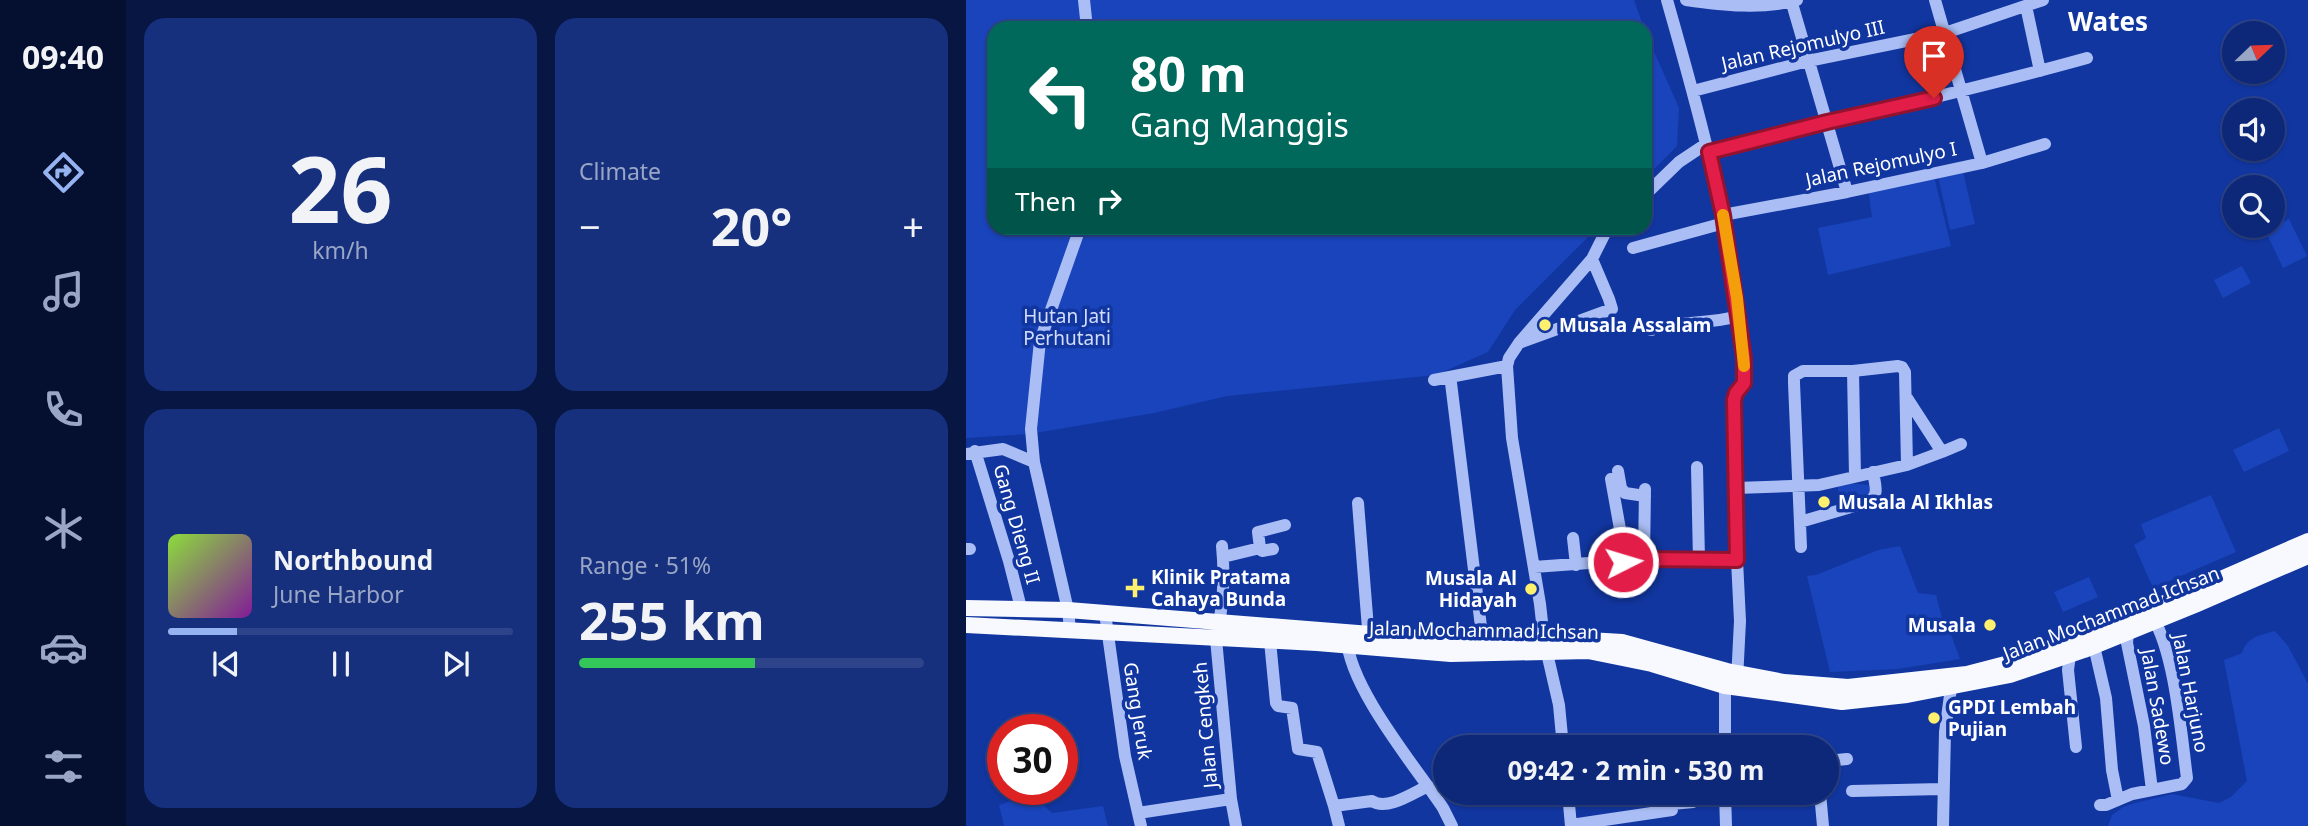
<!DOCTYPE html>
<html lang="en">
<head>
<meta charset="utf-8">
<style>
  :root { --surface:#0d2878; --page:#16307d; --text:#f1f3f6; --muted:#9aa6c6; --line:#2d448a; --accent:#95b2f1 }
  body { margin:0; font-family:"Noto Sans",sans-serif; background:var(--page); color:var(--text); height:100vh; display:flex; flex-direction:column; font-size:26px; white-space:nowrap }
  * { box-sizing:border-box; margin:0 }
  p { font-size:23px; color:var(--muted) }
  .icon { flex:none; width:38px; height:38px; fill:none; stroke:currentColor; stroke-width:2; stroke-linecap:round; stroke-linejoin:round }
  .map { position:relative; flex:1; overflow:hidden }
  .panel { display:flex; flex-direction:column; gap:18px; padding:18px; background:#071642; width:840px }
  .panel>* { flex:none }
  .guide { position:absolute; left:21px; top:21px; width:665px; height:214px; border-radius:21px; box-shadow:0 2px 5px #0004,0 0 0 2px var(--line); background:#00695c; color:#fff; overflow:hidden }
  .needle { width:46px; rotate:67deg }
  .tools { position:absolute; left:1256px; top:21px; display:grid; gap:14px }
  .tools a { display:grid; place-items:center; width:63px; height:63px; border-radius:50%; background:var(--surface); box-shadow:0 2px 5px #0004,0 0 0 2px var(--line); font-size:35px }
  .speed { position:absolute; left:21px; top:714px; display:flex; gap:14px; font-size:35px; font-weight:700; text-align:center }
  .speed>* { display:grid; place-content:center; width:91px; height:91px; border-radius:50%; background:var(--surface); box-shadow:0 2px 5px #0004,0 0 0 2px var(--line); line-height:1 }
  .speed .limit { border:10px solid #d22; background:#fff; color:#111 }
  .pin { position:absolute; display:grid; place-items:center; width:60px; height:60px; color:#fff; margin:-72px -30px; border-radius:50% 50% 50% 0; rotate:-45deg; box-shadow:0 0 7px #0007 }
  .pin .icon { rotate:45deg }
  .me { position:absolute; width:77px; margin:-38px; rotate:85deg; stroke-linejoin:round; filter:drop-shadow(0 0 5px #0008) }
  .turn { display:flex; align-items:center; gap:24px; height:147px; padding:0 28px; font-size:32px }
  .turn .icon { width:91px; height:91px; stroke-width:2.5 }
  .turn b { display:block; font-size:49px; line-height:60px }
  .then { display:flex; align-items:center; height:66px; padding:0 28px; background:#0003; gap:14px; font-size:26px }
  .big { font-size:52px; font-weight:700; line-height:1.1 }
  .panel .widget { flex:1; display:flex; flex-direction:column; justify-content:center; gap:10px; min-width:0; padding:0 24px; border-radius:21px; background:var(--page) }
  .panel .dial { align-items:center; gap:0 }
  .dial b { font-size:91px; line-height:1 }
  .song { display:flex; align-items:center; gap:21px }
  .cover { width:84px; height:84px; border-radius:10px; background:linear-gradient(135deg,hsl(90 70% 55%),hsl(290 70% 35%)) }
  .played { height:7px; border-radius:4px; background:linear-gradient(90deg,var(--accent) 20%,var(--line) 20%) }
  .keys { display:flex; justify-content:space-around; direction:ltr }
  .heat { display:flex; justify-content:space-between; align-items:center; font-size:38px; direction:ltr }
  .charge { height:10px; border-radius:5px; background:linear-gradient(90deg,#34c759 51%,var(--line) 0) }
  .panel .tiles { flex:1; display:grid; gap:18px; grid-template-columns:repeat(2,1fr) }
  .trip { position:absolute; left:467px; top:735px; width:406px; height:70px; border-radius:35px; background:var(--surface); box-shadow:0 2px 5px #0004,0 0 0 2px var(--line); font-weight:700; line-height:70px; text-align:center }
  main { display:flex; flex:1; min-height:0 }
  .tabs { display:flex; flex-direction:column; width:126px; justify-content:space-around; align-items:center; background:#051030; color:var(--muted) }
  .tabs .icon { width:49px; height:49px }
  .tabs .active { color:var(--accent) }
  .tabs b { font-size:32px; color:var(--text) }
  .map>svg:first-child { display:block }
  .green { fill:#1944bb }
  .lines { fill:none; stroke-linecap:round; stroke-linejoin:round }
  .minor { stroke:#aabef5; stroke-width:12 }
  .major { stroke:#f8f9ff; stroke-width:16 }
  .route-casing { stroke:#92132f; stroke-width:18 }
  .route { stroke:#e11d48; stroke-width:12 }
  .slow { stroke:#f59e0b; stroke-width:12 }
  .poi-dot { fill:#fff06e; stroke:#1136a0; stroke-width:2.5 }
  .labels { text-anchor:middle; stroke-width:7; stroke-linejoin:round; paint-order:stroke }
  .street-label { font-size:19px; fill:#fff; stroke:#1136a0 }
  .park-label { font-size:19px; fill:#d3defe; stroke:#1136a0 }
  .poi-label { font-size:19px; font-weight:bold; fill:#fff; stroke:#1136a0; text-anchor:start }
  .district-label { font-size:26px; font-weight:bold; fill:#fff; stroke:#1136a0 }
</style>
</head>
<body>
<main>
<nav class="tabs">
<b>09:40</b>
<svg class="icon active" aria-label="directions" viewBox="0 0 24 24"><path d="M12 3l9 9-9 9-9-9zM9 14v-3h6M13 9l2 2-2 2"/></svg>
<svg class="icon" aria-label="music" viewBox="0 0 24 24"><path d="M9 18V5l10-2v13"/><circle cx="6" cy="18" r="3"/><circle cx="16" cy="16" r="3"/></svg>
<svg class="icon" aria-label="phone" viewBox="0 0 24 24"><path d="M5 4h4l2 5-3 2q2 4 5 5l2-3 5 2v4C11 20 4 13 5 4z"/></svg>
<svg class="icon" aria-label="climate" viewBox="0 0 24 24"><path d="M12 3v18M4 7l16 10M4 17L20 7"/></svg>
<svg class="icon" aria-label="car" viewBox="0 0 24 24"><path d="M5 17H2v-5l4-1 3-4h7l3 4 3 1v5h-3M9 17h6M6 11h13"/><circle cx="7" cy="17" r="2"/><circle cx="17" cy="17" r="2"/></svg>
<svg class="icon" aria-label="filters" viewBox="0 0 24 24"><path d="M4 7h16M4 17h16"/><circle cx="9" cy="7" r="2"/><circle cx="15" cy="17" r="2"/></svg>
</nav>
<section class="panel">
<div class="tiles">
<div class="widget dial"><b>26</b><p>km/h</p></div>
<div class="widget"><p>Climate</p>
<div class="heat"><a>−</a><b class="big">20°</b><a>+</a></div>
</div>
<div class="widget">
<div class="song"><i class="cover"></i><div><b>Northbound</b><p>June Harbor</p></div></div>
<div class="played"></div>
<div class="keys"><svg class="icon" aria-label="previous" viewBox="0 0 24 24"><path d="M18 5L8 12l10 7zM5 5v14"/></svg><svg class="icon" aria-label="pause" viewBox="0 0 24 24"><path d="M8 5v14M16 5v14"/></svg><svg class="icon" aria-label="next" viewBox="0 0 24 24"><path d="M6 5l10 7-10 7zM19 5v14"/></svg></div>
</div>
<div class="widget"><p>Range · 51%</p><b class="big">255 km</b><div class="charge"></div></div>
</div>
</section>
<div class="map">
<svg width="1342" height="826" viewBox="0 0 1342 826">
  <rect width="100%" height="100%" fill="#1136a0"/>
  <path class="green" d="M 0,0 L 668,0 L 678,28 L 28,28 L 28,228 L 631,228 L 549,310 L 522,352 L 470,375 L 261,396 L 188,413 L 63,434 L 0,438 Z
    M 679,31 L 713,108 L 711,146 L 679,178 Z
    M 996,167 L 1009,224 L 984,230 L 971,172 Z
    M 967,172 L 985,246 L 862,275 L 852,228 L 906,217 L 902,188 Z
    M 1323,219 L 1341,256 L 1317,268 L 1299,230 Z
    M 1276,266 L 1285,283 L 1257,298 L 1248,280 Z
    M 1313,428 L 1323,451 L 1278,472 L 1267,450 Z
    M 881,483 L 903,485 L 904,497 L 872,507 L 872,487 Z
    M 1245,495 L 1270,552 L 1187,588 L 1168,545 L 1180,538 L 1175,524 Z
    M 934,546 L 952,593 L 970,595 L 977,622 L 984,632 L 994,659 L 932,669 L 864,672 L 841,576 L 850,575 L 912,550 Z
    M 1123,577 L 1132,597 L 1097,612 L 1088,592 Z
    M 1309,631 L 1322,646 L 1342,684 L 1342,826 L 1142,826 L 1146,815 L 1157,807 L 1169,803 L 1206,794 L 1253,803 L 1265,797 L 1281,781 L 1258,660 L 1276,653 C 1281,637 1294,635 1309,631 Z
    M 65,794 L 86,813 L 137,806 L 142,826 L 38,826 L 33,805 Z"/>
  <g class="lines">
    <path class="minor" d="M 118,0 L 121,28
      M 701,0 C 731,105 760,209 772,318 C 774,336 780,357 779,376 C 779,385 771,391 768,400 L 771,560 L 774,621 L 771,680
      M 720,0 C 756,5 795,10 831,0
      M 825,0 L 881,192
      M 969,0 L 1016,163
      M 1060,6 L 1074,71
      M 727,91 L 842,61 L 979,33 L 1077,0
      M 743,152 C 869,120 996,93 1121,58
      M 679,195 L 713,162 L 740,144
      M 757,215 L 881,192 L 1016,163 L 1079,144
      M 667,248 L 758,223
      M 685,330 C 714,320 742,325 772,316
      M 553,343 L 646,309 L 643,299 L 626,259
      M 887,371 L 889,476
      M 468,380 L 541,366
      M 485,383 L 518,651
      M 9,451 L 43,561 L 55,608
      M 976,452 L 995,444
      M 0,454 L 37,449 L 68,462
      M 731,467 L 733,560
      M 652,471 L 655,488 L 659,493 L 679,496
      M 645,479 L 654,529 L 657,562
      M 770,488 L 853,485 L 941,465 L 976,452 L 941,398
      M 392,503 L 403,641
      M 834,522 L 902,502 C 914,495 909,485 907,472
      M 607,538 L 610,565
      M 256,546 C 259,577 257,609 250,639 L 265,799 L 270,826
      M 835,547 L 828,383 L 828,376 L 837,371 L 887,371 L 932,366 L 936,367 L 939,372 L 941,465
      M 294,548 L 292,532 L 319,525
      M 0,549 L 4,549
      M 257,557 L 294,548 L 296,551 L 307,549
      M 678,559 L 679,489
      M 568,567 L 678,559 L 771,560
      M 139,613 L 159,756 L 175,826
      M 104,630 L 102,610 L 68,462 L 65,429 L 74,341 L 114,228
      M 1162,632 L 1161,643 L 1178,726 L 1186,790
      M 381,639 C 383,687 449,766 477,808 L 486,826
      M 304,641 L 310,703 L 312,706 L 326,708 L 332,749 L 351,752 L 368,806
      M 1128,646 L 1140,698 L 1146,770 L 1152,800
      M 1104,655 L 1102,670 L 1110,747
      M 597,747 L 593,705 L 578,640 L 574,604 L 546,438 L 541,366 L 543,358 L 553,343 L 626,259 L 639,233 L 645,228
      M 759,747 L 759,686
      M 782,747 L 806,747
      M 861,761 L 881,759
      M 886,791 L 976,789
      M 602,793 L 605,826
      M 759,793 L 760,826
      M 824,793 L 824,797
      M 854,793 L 857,826
      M 706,804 L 727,802
      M 1134,805 L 1140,805 L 1166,794 L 1216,784 L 1221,778 C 1215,733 1209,653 1186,616
      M 172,813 L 265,799
      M 605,825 L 706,810 L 705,793
      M 373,826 L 368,806 L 406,801 C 421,811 447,793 462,786
      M 977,826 L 979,732 L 985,688"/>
    <path class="major" d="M 0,608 L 102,610 L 518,643 C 564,640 610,638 656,642 L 761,671 L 818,682 L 882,687 L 1001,674 L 1051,661 L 1110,638 L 1209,599 L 1342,541
      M 0,625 L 351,643 L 485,654 L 622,651 L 686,664 L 759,686 L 876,702 L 941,695 L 1044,675 L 1118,650 L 1231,604 L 1342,556"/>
  </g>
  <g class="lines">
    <g class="route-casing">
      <path id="route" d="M 657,562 L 678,559 L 771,560 L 768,400 L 770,393 L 778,383 L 778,358 L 757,215 L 743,152 L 861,122 L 968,98"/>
    </g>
    <use href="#route" class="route"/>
    <path class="slow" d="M 757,215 L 771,298 L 778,366"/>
  </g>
  <g class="poi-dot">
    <circle cx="579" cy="325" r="7"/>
    <circle cx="858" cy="502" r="7"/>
    <path d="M165.5 577.5h7v7h7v7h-7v7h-7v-7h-7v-7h7z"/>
    <circle cx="565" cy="589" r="7"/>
    <circle cx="1024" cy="625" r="7"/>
    <circle cx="968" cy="718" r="7"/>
  </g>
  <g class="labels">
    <g class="street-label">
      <text transform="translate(837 45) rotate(-13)" y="7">Jalan Rejomulyo III</text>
      <text transform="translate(915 164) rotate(-12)" y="7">Jalan Rejomulyo I</text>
      <text transform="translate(51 524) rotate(74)" y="7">Gang Dieng II</text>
      <text transform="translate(1145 613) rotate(-21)" y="7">Jalan Mochammad Ichsan</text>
      <text transform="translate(518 630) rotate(1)" y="7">Jalan Mochammad Ichsan</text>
      <text transform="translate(1225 693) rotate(79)" y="7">Jalan Harjuno</text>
      <text transform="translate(1192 707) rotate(80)" y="7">Jalan Sadewo</text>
      <text transform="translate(172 711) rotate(81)" y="7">Gang Jeruk</text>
      <text transform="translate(239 725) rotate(-95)" y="7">Jalan Cengkeh</text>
    </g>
    <g class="park-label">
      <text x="101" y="323">Hutan Jati<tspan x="101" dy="22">Perhutani</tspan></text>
    </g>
    <g class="poi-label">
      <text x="593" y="332">Musala Assalam</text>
      <text x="872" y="509">Musala Al Ikhlas</text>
      <text x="185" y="584">Klinik Pratama<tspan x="185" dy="22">Cahaya Bunda</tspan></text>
      <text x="551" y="585" text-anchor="end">Musala Al<tspan x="551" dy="22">Hidayah</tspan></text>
      <text x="1010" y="632" text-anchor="end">Musala</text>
      <text x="982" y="714">GPDI Lembah<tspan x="982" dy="22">Pujian</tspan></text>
    </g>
    <g class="district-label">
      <text x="1142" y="31">Wates</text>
    </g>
  </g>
</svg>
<div class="tools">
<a><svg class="needle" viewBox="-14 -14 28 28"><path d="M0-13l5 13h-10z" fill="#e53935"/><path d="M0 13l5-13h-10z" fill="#9aa6c6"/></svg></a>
<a><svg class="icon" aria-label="sound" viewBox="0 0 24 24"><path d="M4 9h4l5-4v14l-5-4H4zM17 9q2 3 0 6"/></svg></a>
<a><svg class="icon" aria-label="search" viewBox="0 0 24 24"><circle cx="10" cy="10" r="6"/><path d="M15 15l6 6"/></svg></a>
</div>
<div class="speed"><div class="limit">30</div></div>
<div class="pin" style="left:968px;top:98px;background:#d93025"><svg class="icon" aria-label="arrive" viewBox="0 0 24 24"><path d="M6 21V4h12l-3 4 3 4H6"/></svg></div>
<svg class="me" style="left:657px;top:562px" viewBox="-20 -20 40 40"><circle r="17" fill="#e11d48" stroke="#fff" stroke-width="3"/><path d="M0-11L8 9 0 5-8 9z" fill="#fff"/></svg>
<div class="trip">09:42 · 2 min · 530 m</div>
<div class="guide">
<div class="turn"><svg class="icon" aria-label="left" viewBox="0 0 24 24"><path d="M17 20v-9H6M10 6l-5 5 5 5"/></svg><div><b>80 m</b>Gang Manggis</div></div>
<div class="then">Then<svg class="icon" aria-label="right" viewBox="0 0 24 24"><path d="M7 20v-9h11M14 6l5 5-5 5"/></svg></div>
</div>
</div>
</main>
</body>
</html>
